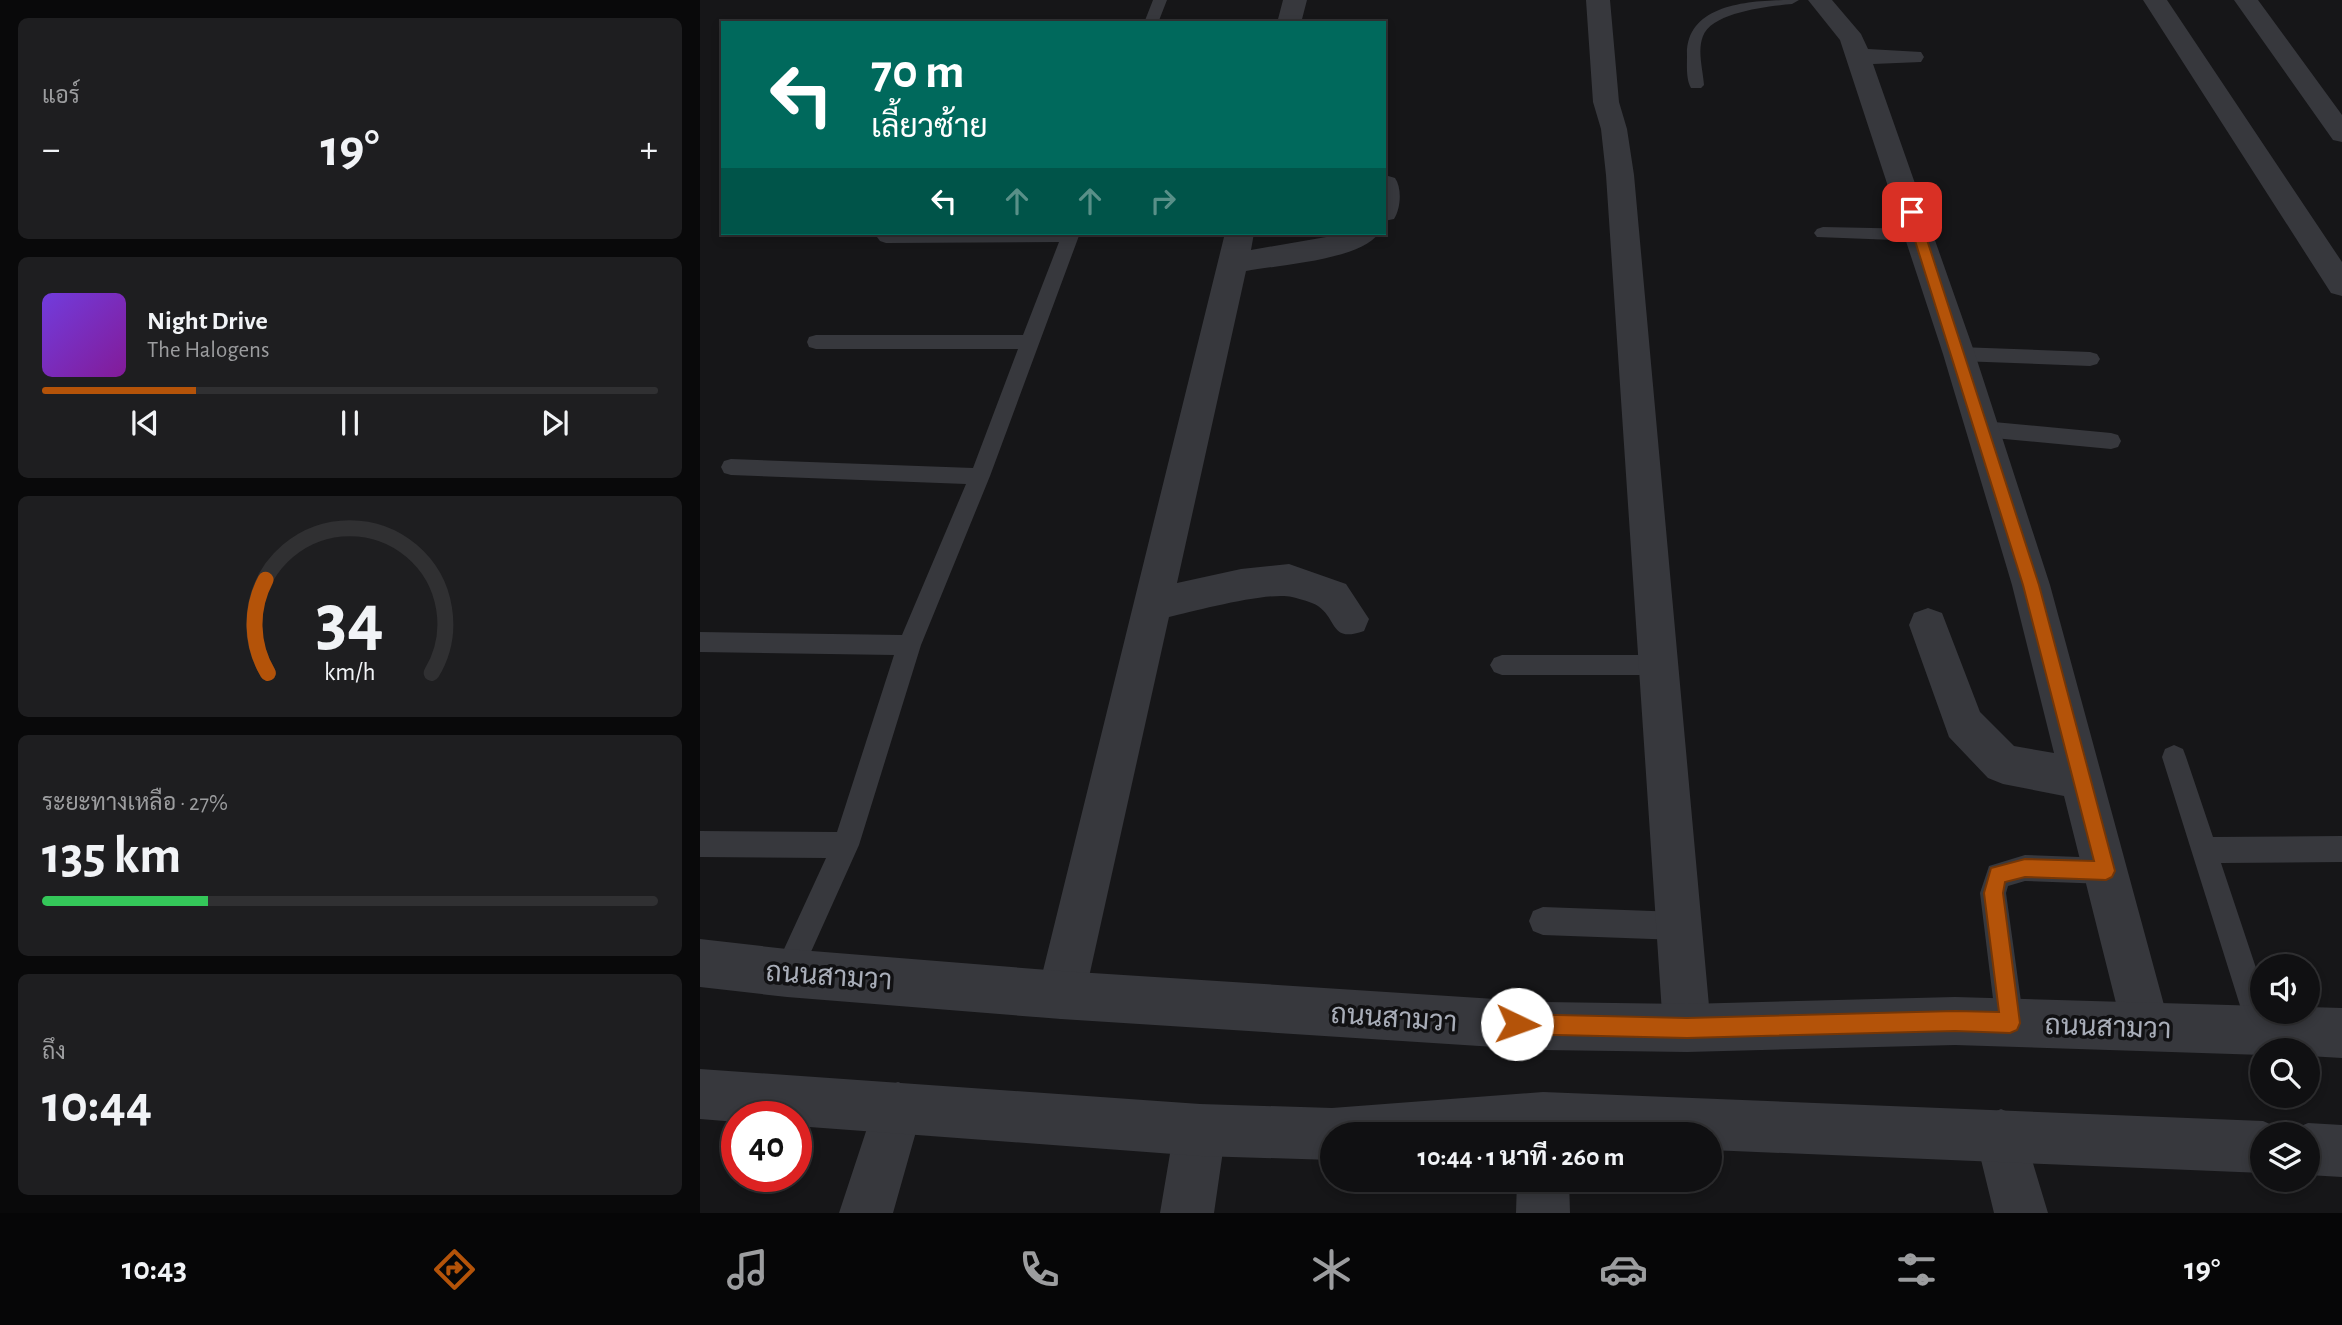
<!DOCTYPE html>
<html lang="th">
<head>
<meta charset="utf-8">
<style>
  :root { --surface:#101012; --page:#1e1e20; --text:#f1f3f6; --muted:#9c9d9f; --line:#303032; --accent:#b45309 }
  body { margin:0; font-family:"Alegreya Sans",Sarabun,sans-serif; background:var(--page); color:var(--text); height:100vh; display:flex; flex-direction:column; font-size:26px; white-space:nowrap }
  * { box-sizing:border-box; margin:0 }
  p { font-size:23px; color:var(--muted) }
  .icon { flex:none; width:38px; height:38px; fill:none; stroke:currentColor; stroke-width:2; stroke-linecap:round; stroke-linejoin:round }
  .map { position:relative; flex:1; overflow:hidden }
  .drawer { display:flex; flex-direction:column; gap:18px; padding:18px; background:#09090a; width:700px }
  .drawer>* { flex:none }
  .top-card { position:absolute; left:21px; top:21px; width:665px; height:214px; border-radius:0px; box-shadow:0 4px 10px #0003,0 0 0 2px var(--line); background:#00695c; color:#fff; overflow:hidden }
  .tools { position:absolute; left:1550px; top:954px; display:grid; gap:14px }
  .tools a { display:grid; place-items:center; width:70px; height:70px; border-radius:50%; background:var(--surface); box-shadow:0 4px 10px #0003,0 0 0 2px var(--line); font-size:35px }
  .speed { position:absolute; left:21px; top:1101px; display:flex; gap:14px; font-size:35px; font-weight:700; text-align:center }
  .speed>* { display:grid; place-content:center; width:91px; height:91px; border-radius:50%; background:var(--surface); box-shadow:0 4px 10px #0003,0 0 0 2px var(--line); line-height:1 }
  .speed .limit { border:10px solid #d22; background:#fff; color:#111 }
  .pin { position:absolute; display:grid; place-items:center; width:60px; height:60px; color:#fff; margin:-30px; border-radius:14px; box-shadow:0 4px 10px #0006 }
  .me { position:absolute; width:77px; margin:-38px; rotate:93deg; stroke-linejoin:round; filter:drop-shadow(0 0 5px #0008) }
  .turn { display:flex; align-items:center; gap:24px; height:147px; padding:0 35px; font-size:32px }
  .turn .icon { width:91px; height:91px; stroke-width:2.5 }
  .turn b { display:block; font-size:49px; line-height:60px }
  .lanes { display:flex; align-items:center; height:66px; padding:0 35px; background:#0003; justify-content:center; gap:35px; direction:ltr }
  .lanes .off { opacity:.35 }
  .big { font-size:52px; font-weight:700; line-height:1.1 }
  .drawer .tile { flex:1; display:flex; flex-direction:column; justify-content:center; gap:10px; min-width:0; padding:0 24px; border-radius:10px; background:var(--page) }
  .drawer .dial { align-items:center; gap:0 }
  .dial svg { height:182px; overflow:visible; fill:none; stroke:var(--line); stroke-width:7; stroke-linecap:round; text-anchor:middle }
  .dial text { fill:var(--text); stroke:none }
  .song { display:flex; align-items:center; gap:21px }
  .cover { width:84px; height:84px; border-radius:10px; background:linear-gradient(135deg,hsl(260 70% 55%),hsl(290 70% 35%)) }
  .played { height:7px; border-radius:4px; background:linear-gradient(90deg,var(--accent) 25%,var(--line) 25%) }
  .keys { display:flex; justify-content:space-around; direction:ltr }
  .heat { display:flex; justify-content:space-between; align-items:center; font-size:38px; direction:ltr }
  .charge { height:10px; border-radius:5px; background:linear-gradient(90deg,#34c759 27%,var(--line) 0) }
  .trip { position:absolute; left:620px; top:1122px; width:402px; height:70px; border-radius:35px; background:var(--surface); box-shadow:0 4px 10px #0003,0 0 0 2px var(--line); font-weight:700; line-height:70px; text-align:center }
  .dock { display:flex; height:112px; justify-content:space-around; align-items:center; background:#060607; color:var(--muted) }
  .dock .icon { width:49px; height:49px }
  .dock .current { color:var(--accent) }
  .dock b { font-size:32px; color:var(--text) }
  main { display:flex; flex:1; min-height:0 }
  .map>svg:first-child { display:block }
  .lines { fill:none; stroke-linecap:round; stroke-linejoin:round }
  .service { fill:#37383d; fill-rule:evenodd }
  .minor { fill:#37383d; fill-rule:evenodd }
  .tertiary { fill:#37383d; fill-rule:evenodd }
  .route { fill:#b45309; stroke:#753606; stroke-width:2 }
  .labels { text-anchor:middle; stroke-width:7; stroke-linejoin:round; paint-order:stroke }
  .near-street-label { font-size:28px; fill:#a8adb8; stroke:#111113 }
</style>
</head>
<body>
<main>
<section class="drawer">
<div class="tile"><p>แอร์</p>
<div class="heat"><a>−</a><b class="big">19°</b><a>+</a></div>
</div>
<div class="tile">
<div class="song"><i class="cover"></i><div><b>Night Drive</b><p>The Halogens</p></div></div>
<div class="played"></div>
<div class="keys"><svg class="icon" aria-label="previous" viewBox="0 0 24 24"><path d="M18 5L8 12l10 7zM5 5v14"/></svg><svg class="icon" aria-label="pause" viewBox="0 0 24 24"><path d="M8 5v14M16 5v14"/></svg><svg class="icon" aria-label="next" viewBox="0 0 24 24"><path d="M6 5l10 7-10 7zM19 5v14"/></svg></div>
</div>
<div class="tile dial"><svg viewBox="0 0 100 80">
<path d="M14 69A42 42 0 1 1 86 69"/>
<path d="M14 69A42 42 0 0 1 13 28" stroke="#b45309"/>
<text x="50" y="56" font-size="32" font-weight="700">34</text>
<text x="50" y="72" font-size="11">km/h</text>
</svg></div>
<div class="tile"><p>ระยะทางเหลือ · 27%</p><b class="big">135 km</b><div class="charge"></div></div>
<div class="tile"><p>ถึง</p><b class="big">10:44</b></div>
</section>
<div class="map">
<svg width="1642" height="1213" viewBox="0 0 1642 1213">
  <rect width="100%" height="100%" fill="#161618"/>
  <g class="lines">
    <path class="service" d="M 453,0 L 467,0 L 458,23 L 444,23 Z
      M 1099,0 L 1092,4 C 1069,6 1012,12 1003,36 C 997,51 1003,70 1004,85 L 1001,88 L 991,88 C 986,79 987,66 987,56 C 985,0 1059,0 1099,0 Z
      M 1123,227 L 1220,229 L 1229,235 L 1220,241 L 1117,237 L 1114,233 L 1117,229 Z
      M 180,233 L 380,233 L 290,476 L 221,645 L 159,845 L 97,983 L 87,987 L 77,983 L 73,973 L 126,858 L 0,857 L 0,831 L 137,832 L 194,655 L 0,652 L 0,632 L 202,635 L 266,484 L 31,475 L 24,473 L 21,467 L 24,461 L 31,459 L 273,468 L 318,349 L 116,349 L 109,347 L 107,342 L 109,337 L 116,335 L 323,335 L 359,242 L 186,243 L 180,241 L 177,237 Z
      M 1259,347 L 1390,352 L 1397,354 L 1400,359 L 1397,364 L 1390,366 L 1259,361 L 1252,359 L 1249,354 L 1252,349 Z
      M 1283,421 L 1411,433 L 1418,435 L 1421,441 L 1418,447 L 1411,449 L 1283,437 L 1276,434 L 1273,429 L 1276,424 Z
      M 802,655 L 960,655 L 968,658 L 972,665 L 968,672 L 960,675 L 802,675 L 794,672 L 790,665 L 794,658 Z
      M 1474,745 L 1483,749 L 1486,757 L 1513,837 L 1642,836 L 1642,862 L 1521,863 L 1563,989 L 1563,1012 L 1570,1012 L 1576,1031 L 1572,1041 L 1562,1045 L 1552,1041 L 1548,1031 L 1462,757 L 1465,749 Z
      M 1325,855 L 1406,858 L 1415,862 L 1419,871 L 1415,880 L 1406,884 L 1325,881 L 1308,886 L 1306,893 L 1324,1023 L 1320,1033 L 1310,1037 L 1300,1033 L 1296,1023 L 1280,893 L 1289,866 Z
      M 843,907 L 979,912 L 989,916 L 993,926 L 989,936 L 979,940 L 843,935 L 833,931 L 829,921 L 833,911 Z"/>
    <path class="minor" d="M 583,0 L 607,0 L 601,23 L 577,23 Z
      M 886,0 L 910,0 L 919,102 L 927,129 L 934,175 L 1011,1028 L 1004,1045 L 987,1052 L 970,1045 L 963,1028 L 906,175 L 901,129 L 893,102 Z
      M 1108,0 L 1132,0 L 1161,34 L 1168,49 L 1221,52 L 1224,57 L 1221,62 L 1173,64 L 1275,354 L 1350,585 L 1470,1027 L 1463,1044 L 1446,1051 L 1429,1044 L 1422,1027 L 1364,796 L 1303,784 L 1288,778 L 1249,737 L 1209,625 L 1214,613 L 1228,608 L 1242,613 L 1280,712 L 1314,746 L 1354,753 L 1312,585 L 1243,354 L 1140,40 Z
      M 1443,0 L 1467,0 L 1642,262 L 1642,296 L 1631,293 Z
      M 1534,0 L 1558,0 L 1642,115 L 1642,142 L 1633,140 Z
      M 685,175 L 695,178 C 702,188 701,208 694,219 L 684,221 Z
      M 525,233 L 554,233 L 551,250 L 632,236 L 640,233 L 679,233 C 661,260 578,265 546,271 L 477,583 L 541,569 L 589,564 L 646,584 L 669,619 L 664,631 C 630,643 638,620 618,606 C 612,602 600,599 592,597 C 569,591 495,611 469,617 L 385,995 L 378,1012 L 361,1019 L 344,1012 L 337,995 Z
      M 198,1082 L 216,1089 L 223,1107 L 193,1213 L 139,1213 L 180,1089 Z
      M 500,1104 L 518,1112 L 526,1130 L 514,1213 L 460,1213 L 474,1130 L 482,1112 Z
      M 1301,1109 L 1319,1117 L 1348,1213 L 1294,1213 L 1275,1135 L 1283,1117 Z
      M 817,1180 L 869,1180 L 870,1213 L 816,1213 Z"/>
    <path class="tertiary" d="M 0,939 L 87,949 L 361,971 L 843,1002 L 987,1004 L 1255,997 L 1563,1006 L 1563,1012 L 1608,1012 L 1608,1007 L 1642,1008 L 1642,1058 L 1608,1056 L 1608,1050 L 1563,1050 L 1563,1055 L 1255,1045 L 987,1052 L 843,1050 L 361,1019 L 87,997 L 0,987 Z
      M 0,1069 L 500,1104 L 632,1108 L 843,1092 L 1563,1121 L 1581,1129 L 1584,1134 L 1563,1134 L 1563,1173 L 1010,1150 L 1010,1134 L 632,1134 L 632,1160 L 500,1156 L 96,1126 L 96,1116 L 37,1116 L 37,1122 L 0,1119 Z
      M 1608,1123 L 1642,1125 L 1642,1177 L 1608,1175 L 1608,1134 L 1588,1134 L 1590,1131 Z"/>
  </g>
  <path class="route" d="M 1212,208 L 1218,212 L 1339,585 L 1415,871 L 1412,877 L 1406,880 L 1325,877 L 1305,882 L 1303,893 L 1320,1023 L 1317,1030 L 1310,1033 L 1255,1031 L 987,1038 L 817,1034 L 809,1031 L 806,1024 L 809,1017 L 817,1014 L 987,1018 L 1255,1011 L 1299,1012 L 1284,893 L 1291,868 L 1325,859 L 1394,861 L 1323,585 L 1206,212 Z"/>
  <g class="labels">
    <g class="near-street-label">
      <text transform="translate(129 975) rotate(4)" y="10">ถนนสามวา</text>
      <text transform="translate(694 1017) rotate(4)" y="10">ถนนสามวา</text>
      <text transform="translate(1408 1026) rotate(2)" y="10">ถนนสามวา</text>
    </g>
  </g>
</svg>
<div class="tools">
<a><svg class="icon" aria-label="sound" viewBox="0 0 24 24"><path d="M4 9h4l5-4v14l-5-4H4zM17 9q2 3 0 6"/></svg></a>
<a><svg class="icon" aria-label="search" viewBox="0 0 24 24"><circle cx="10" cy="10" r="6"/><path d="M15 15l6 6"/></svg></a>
<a><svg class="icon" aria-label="layers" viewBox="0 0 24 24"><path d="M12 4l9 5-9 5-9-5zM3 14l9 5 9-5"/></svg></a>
</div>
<div class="speed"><div class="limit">40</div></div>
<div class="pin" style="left:1212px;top:212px;background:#d93025"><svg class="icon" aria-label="arrive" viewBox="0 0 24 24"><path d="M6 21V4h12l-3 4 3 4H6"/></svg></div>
<svg class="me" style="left:817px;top:1024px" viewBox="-20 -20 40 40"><circle r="19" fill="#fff"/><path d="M0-13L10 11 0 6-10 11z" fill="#b45309"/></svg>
<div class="trip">10:44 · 1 นาที · 260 m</div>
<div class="top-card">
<div class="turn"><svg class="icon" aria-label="left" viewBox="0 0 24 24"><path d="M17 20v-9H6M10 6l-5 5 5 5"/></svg><div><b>70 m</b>เลี้ยวซ้าย</div></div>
<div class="lanes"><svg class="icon" aria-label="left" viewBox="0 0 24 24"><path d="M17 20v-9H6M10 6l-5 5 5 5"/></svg><svg class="icon off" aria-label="ahead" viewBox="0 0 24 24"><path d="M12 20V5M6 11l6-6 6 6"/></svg><svg class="icon off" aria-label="ahead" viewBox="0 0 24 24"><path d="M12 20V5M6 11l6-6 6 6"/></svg><svg class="icon off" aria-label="right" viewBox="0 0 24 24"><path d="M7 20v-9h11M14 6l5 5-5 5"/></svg></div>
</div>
</div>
</main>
<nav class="dock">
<b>10:43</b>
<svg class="icon current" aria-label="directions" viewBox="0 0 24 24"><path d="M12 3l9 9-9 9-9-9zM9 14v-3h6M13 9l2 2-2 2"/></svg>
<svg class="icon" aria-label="music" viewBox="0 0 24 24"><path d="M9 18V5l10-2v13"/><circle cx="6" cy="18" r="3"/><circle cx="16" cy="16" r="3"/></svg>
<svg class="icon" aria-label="phone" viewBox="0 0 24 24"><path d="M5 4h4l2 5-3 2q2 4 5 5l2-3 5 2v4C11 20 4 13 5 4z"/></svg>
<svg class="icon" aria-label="climate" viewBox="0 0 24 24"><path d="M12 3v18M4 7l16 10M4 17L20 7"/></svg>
<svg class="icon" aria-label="car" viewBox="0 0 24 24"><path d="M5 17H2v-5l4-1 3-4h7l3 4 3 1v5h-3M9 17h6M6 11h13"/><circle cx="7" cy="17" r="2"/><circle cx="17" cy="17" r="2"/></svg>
<svg class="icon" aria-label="filters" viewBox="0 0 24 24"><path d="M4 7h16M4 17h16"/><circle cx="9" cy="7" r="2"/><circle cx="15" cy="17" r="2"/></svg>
<b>19°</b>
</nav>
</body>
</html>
